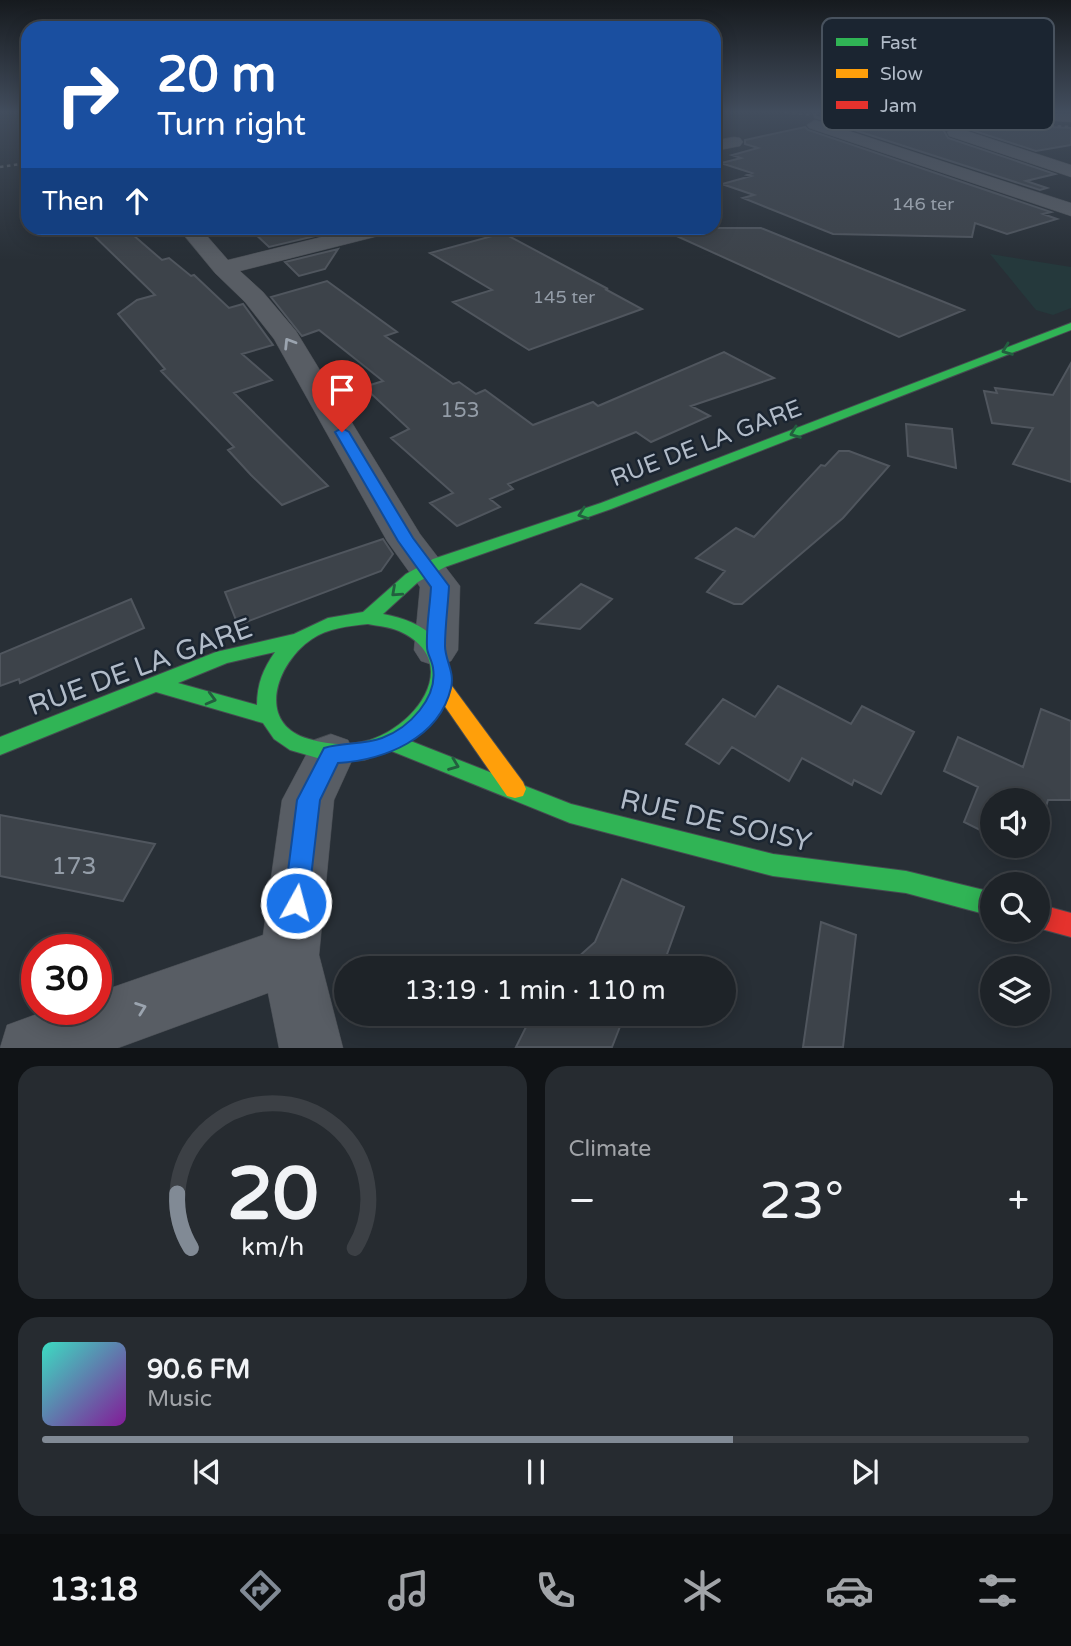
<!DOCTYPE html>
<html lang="en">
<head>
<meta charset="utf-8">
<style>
  :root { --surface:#1e2328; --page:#262b30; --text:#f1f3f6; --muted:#a1a4a8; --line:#3c4045; --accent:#818a95 }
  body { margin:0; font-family:"Varela Round",sans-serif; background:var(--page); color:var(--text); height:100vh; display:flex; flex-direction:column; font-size:26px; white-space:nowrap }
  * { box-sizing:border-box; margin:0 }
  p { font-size:23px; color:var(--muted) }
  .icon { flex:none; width:38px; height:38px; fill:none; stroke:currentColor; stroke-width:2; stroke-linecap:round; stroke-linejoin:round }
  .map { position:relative; height:1048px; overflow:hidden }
  .side { display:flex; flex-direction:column; gap:18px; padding:18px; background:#101316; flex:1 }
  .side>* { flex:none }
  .banner { position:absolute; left:21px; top:21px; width:700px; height:214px; border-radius:21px; box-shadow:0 4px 18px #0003,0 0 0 2px var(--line); background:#1a4fa0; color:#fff; overflow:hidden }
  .buttons { position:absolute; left:980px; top:788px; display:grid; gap:14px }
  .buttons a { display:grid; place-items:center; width:70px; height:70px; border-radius:50%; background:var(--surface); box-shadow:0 4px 18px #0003,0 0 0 2px var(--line); font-size:35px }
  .speed { position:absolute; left:21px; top:934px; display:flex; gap:14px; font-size:35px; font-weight:700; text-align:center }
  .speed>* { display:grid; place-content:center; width:91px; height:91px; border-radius:50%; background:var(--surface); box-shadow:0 4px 18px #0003,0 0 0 2px var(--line); line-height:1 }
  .speed .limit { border:10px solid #d22; background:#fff; color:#111 }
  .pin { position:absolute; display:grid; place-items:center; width:60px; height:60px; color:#fff; margin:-72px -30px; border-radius:50% 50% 50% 0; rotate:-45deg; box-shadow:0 0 7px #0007 }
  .pin .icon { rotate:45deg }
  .me { position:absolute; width:77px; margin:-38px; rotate:7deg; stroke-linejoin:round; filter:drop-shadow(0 0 5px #0008) }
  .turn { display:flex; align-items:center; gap:24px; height:147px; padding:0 21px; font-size:32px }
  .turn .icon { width:91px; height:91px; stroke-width:2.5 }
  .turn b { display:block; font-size:49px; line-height:60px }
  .then { display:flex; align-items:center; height:66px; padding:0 21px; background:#0003; gap:14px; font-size:26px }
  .big { font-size:52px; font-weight:600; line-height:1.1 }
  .side .widget { flex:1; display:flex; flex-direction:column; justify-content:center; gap:10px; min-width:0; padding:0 24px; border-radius:21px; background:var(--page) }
  .side .dial { align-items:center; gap:0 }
  .dial svg { height:182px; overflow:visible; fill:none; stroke:var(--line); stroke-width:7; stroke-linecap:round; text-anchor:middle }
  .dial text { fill:var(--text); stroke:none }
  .song { display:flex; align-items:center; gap:21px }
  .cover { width:84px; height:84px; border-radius:10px; background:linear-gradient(135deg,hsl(170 70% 55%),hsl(290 70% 35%)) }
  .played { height:7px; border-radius:4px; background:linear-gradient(90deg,var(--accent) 70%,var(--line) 70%) }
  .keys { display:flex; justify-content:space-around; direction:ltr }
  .heat { display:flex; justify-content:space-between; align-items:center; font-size:38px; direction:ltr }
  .side .tiles { flex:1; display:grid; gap:18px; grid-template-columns:1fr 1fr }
  .widget:last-child { grid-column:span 2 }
  .trip { position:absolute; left:334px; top:956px; width:402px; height:70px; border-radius:35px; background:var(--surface); box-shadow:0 4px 18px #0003,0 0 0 2px var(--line); font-weight:600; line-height:70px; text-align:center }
  .tabs { display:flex; height:112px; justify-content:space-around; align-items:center; background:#0c0e10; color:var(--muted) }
  .tabs .icon { width:49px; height:49px }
  .tabs .active { color:var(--accent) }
  .tabs b { font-size:32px; color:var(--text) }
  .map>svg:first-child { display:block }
  .green { fill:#25393c }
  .building { fill:#3d434a; stroke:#50565e; stroke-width:2 }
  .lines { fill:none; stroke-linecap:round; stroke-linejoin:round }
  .street-casing { stroke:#464b51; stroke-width:1 }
  .fast-casing { stroke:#464b51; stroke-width:2 }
  .slow-casing { stroke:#464b51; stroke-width:2 }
  .jam-casing { stroke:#464b51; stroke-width:2 }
  .street { fill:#585d64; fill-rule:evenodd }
  .fast { fill:#30b455; fill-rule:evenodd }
  .slow { fill:#ff9f0a; fill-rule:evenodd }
  .jam { fill:#e5322d; fill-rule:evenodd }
  .rail { stroke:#575c62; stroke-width:2.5; stroke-dasharray:3.5 3.5; stroke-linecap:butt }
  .oneway { stroke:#9ba4af }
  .oneway2 { stroke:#235e3f }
  .route { fill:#1a73e8; stroke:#114b97; stroke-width:2 }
  .labels { text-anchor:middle; stroke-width:5; stroke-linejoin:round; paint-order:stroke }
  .far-number-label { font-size:18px; fill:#949da8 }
  .number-label { font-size:21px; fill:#949da8 }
  .street-label { font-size:24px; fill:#b1bbc8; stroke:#1b2531 }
  .near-number-label { font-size:24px; fill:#949da8 }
  .near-street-label { font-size:28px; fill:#b1bbc8; stroke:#1b2531 }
  .key { fill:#1b2531; stroke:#48525e; stroke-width:2 }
  .key-label { font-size:19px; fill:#b1bbc8 }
</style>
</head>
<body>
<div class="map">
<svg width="1071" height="1048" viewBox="0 0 1071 1048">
  <rect width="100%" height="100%" fill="#282f36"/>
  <path class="green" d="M 990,254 L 1071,267 L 1071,308 L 1053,315 L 1036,310 Z"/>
  <path class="building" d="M 814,117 L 1071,128 L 1071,145 L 1036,151 L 956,125 L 944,131 L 948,138 L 1055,174 L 1026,181 L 1047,188 L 1040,190 Z
    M 805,127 L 808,130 L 1051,212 L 1043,214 L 1057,219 L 1007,234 L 975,223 L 972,237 L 833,234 L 743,198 L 754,195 L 722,184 L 751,176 L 747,175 L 752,173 L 721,163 L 741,158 L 732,155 L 758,148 L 745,144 L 745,140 Z
    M 86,228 L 125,228 L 162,260 L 169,258 L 191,276 L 194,275 L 229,308 L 243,304 L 273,345 L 242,354 L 272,380 L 234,393 L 328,486 L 282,505 L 251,475 L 228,450 L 234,447 L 161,371 L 165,369 L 118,314 L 137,300 L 155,295 Z
    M 249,228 L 349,228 L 269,247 Z
    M 659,228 L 761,228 L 964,310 L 899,337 Z
    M 503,233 L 608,289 L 605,289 L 642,309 L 529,350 L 453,302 L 492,290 L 430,253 Z
    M 338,249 L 325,269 L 299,276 L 285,262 Z
    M 327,281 L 397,332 L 385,336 L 453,384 L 459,382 L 476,394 L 485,390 L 533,425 L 593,402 L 598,406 L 724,352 L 774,378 L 691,406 L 710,416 L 651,442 L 636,432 L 508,484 L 513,489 L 490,499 L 500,507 L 457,526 L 430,503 L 453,493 L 391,438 L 409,429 L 364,387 L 383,381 L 319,330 L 302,336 L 271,297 Z
    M 1071,363 L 1071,482 L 1013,464 L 1033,428 L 992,423 L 984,391 L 997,393 L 995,388 L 1053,395 Z
    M 906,424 L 952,429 L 956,468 L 908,456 Z
    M 839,451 L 849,451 L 889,466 L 843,518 L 742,604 L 734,604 L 707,592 L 725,571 L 696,558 L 736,528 L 754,537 L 821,465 L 825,466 Z
    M 383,539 L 393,554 L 381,571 L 238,625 L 225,592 Z
    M 581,584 L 612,599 L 580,629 L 536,623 Z
    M 131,599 L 144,628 L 20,683 L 19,679 L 0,686 L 0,654 Z
    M 778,686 L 851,724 L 862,706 L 914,732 L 881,794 L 854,780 L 852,785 L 802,758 L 789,781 L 732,747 L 719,764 L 686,744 L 723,699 L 755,717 Z
    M 1041,709 L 1071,721 L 1071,800 L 1048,800 L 1038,833 L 1038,800 L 992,800 L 992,836 L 964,822 L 978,787 L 944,771 L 958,737 L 1023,767 Z
    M 0,815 L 155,844 L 123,901 L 0,876 Z
    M 622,879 L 684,907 L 662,968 L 566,968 L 595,942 Z
    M 821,922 L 856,935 L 843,1047 L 803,1047 Z
    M 533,1013 L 602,1013 L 621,1024 L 612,1047 L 516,1047 Z"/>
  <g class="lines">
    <g class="street-casing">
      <path id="street" d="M 1001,113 L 1071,113 L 1071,122 L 1009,118 Z
        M 815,120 L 1071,203 L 1071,216 L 809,128 L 807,125 Z
        M 955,127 L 1071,165 L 1071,177 L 949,136 L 947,132 Z
        M 734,137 L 740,138 L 743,142 L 740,146 L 714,151 L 714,141 Z
        M 178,228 L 200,228 L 228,260 L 358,228 L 393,228 L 390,233 L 240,271 L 263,292 L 296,331 L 420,534 L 460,586 L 458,650 L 451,661 L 436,666 L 421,661 L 414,650 L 420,587 L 387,541 L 274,339 L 245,302 L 215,273 Z
        M 331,734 L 348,740 L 355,754 L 334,800 L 319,955 L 343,1048 L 279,1048 L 268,993 L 118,1048 L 0,1048 L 7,1025 L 48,1010 L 96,1010 L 96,993 L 263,935 L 282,800 L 314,740 Z"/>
    </g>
    <g class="fast-casing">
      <path id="fast" d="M 1071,323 L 1071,330 L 611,509 L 445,567 L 418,582 L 383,614 C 465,629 468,693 408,740 L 571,804 L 773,854 L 906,871 L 992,892 L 992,916 L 906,893 L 773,876 L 570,823 L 389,750 L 364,760 L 331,762 L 290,750 L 274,739 L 263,723 L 156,692 L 0,755 L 0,737 L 216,652 L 294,634 L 328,618 L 363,612 L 406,574 L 433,559 L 601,503 ZM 368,624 C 378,626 390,627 399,631 C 467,662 413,732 362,742 C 344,746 327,744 309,739 C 255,724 276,663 312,639 C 328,628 349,626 368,624 ZM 275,652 C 263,669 257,684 257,705 L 178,683 L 227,663 Z"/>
    </g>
    <g class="slow-casing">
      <path id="slow" d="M 442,680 L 449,682 L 523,782 L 526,789 L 523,796 L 515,798 L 507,796 L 435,692 L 432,687 L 435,682 Z"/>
    </g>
    <g class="jam-casing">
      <path id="jam" d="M 1038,904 L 1071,913 L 1071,937 L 1038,928 Z"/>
    </g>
    <use href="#street" class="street"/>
    <use href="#fast" class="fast"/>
    <use href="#slow" class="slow"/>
    <use href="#jam" class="jam"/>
    <path class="rail" d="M 785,113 L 1071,127
      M 0,167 L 28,163"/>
  </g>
  <defs><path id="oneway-chevron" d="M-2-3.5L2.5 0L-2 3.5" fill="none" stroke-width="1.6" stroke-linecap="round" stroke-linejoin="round" transform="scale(1.75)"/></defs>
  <g class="oneway">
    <use href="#oneway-chevron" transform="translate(289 343) rotate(-122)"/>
    <use href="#oneway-chevron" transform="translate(141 1008) rotate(-20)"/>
  </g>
  <g class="oneway2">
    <use href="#oneway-chevron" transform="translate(1007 350) rotate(159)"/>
    <use href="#oneway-chevron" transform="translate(795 433) rotate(159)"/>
    <use href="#oneway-chevron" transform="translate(583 514) rotate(161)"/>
    <use href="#oneway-chevron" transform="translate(396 592) rotate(138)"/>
    <use href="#oneway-chevron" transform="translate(211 699) rotate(15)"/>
    <use href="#oneway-chevron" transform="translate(454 765) rotate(21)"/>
  </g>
  <linearGradient id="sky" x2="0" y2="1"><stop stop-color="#161a1e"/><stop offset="0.43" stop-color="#424d5d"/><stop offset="1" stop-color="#424d5d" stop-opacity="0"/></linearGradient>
  <rect width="1071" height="260" fill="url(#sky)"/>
  <path class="route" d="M 342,428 L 349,432 L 413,538 L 449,586 C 448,606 445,626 445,646 C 445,660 455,672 451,688 C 439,739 384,760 338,763 L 320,800 L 308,903 L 305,912 L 296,915 L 287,912 L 284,903 L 297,800 L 324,748 C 343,742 363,745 382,738 C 409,728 438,698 433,668 C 432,660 427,654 427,647 C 426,627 430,607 431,587 L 398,541 L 335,432 Z"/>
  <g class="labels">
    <g class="far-number-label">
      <text x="923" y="210">146 ter</text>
      <text x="564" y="303">145 ter</text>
    </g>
    <g class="number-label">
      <text x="460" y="417">153</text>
    </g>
    <g class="street-label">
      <text transform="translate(706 443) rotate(-21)" y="8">RUE DE LA GARE</text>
    </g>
    <g class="near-number-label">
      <text x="74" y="874">173</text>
    </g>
    <g class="near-street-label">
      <text transform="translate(140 666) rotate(-20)" y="10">RUE DE LA GARE</text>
      <text transform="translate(716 820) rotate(13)" y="10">RUE DE SOISY</text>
    </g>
  </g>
  <rect x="822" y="18" width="232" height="112" rx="10" class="key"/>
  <rect x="836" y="38" width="32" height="8" fill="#30b455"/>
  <rect x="836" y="69" width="32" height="9" fill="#ff9f0a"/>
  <rect x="836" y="101" width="32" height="8" fill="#e5322d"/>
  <g class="key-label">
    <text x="880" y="49">Fast</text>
    <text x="880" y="80">Slow</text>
    <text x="880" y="112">Jam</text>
  </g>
</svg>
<div class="buttons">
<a><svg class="icon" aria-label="sound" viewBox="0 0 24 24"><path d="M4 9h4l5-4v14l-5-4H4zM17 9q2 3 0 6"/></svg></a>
<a><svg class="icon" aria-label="search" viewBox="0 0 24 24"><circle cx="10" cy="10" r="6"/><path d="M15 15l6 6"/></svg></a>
<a><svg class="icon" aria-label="layers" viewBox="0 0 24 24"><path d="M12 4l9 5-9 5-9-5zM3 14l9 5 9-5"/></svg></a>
</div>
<div class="speed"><div class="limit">30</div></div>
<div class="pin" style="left:342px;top:432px;background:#d93025"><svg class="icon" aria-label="arrive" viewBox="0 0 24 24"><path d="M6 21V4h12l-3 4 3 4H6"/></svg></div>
<svg class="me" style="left:296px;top:903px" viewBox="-20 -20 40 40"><circle r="17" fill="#1a73e8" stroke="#fff" stroke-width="3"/><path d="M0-11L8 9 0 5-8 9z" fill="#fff"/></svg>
<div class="trip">13:19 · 1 min · 110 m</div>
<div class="banner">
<div class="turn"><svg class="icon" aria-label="right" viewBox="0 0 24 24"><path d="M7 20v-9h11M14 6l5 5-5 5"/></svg><div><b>20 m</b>Turn right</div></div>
<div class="then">Then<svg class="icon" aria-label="ahead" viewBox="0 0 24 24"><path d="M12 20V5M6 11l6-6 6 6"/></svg></div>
</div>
</div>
<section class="side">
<div class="tiles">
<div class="widget dial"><svg viewBox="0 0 100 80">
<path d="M14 69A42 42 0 1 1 86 69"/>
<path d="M14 69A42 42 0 0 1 8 45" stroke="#818a95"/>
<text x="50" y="56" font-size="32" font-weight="700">20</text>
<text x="50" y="72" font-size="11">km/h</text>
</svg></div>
<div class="widget"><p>Climate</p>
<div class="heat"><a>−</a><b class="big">23°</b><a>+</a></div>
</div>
<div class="widget">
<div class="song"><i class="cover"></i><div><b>90.6 FM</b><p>Music</p></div></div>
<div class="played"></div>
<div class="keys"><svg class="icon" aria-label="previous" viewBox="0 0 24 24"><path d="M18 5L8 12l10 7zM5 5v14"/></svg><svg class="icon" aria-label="pause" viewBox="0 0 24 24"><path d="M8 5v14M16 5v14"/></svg><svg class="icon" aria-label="next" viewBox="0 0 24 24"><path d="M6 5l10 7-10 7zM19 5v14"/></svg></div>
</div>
</div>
</section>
<nav class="tabs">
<b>13:18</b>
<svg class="icon active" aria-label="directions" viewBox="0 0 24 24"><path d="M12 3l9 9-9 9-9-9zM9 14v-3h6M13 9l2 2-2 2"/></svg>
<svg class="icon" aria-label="music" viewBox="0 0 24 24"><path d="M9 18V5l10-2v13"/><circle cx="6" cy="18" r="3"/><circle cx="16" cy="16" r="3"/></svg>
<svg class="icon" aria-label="phone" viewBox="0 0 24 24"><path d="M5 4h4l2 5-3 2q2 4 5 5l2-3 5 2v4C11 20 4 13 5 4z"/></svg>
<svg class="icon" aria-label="climate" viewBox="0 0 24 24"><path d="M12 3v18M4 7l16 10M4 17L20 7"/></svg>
<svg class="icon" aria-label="car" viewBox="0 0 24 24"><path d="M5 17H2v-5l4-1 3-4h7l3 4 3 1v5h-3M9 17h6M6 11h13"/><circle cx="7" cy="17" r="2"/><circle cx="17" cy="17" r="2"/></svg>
<svg class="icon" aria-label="filters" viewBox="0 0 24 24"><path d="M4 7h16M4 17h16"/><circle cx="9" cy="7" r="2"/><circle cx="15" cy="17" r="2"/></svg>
</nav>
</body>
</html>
